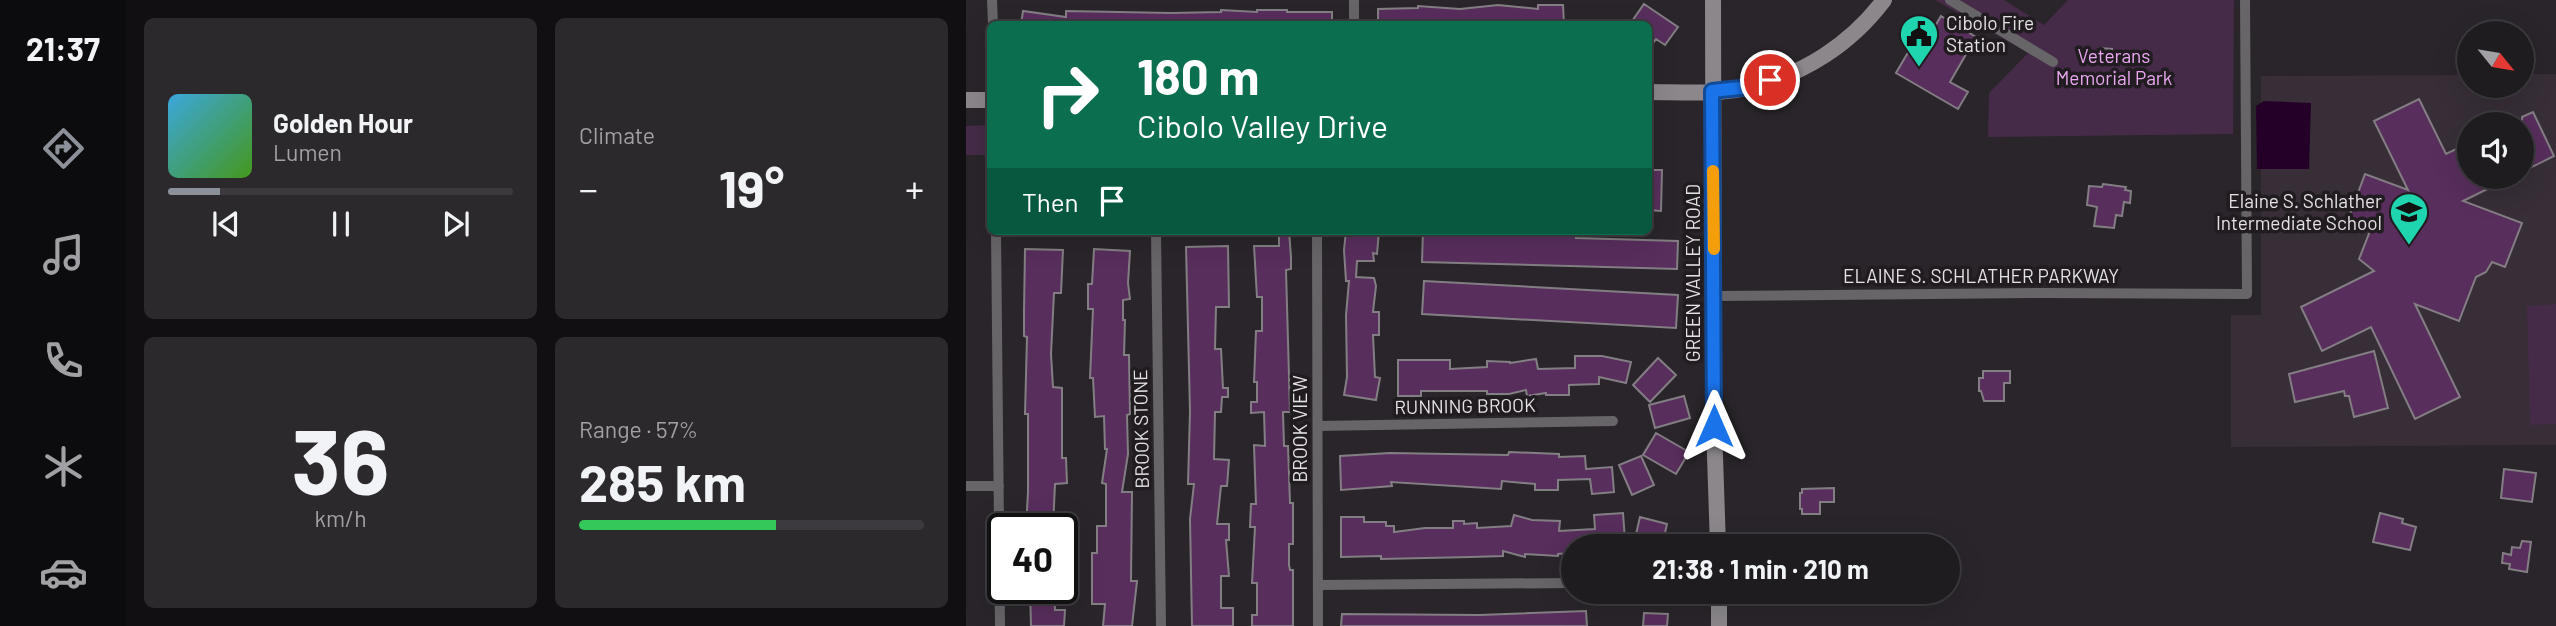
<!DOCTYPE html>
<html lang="en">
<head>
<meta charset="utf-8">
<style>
  :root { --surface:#1f1c20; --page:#2c292d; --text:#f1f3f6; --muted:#a1a1a5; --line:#3c3a3e; --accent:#8c9099 }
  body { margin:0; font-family:Barlow,sans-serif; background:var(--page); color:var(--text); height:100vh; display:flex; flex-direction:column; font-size:26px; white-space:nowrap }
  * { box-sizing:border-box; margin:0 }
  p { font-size:23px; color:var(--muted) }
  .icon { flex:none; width:38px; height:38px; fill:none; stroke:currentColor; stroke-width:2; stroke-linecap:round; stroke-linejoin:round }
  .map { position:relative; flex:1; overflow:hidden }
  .panel { display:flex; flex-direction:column; gap:18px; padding:18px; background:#110f12; width:840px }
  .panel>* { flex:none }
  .top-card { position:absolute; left:21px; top:21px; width:665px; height:214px; border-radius:10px; box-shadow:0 7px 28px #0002,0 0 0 2px var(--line); background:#0b6e4f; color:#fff; overflow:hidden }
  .needle { width:46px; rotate:120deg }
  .tools { position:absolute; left:1491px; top:21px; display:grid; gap:14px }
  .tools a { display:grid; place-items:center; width:77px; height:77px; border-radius:50%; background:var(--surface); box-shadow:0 7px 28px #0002,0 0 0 2px var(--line); font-size:35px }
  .speed { position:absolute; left:21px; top:513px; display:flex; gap:14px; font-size:35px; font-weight:700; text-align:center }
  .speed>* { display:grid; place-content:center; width:91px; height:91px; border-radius:50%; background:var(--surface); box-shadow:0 7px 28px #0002,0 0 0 2px var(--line); line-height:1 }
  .speed .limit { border:4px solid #111; border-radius:10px; background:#fff; color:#111 }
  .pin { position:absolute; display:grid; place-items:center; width:60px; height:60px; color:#fff; margin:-30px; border:4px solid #fff; border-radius:50%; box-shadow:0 2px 7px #0007 }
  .me { position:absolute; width:77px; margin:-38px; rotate:0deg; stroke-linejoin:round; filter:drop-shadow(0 0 5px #0008) }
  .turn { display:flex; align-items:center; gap:24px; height:147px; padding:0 35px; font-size:32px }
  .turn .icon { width:91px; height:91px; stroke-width:2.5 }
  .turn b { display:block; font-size:49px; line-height:60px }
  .then { display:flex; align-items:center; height:66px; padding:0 35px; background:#0003; gap:14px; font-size:26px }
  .big { font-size:52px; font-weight:700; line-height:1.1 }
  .panel .tile { flex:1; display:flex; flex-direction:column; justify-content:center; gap:10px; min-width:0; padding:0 24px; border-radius:10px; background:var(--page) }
  .panel .dial { align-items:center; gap:0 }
  .dial b { font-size:91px; line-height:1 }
  .song { display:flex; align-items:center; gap:21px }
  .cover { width:84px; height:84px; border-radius:10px; background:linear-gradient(135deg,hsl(200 70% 55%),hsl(100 70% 35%)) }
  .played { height:7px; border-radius:4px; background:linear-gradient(90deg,var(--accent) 15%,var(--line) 15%) }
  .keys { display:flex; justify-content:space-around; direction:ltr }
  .heat { display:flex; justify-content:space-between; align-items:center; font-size:38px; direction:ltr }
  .charge { height:10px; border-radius:5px; background:linear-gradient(90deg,#34c759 57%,var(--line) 0) }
  .panel .tiles { flex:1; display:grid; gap:18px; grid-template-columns:repeat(2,1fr) }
  .trip { position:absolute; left:595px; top:534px; width:399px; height:70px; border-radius:35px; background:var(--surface); box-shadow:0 7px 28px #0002,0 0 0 2px var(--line); font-weight:700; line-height:70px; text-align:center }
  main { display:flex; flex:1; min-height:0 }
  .tabs { display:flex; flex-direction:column; width:126px; justify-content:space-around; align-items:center; background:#0c0b0d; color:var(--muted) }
  .tabs .icon { width:49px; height:49px }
  .tabs .selected { color:var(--accent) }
  .tabs b { font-size:32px; color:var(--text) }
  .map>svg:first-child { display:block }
  .built { fill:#372e37; fill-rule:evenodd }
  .green { fill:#452b47 }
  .water { fill:#240028 }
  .building { fill:#582e5c; stroke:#837e83; stroke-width:2 }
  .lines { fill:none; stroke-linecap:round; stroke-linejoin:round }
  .street { stroke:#676567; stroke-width:10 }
  .secondary { stroke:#8b878b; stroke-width:16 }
  .route-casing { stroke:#114b97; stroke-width:18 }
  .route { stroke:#1a73e8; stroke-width:12 }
  .slow { stroke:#f59e0b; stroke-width:12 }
  .labels { text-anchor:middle; stroke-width:7; stroke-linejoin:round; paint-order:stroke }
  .poi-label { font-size:19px; fill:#e5e2e5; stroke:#201c20; text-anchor:start }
  .park-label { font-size:19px; fill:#eca9f2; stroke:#201c20 }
  .street-label { font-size:19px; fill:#e5e2e5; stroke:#201c20 }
</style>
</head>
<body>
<main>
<nav class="tabs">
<b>21:37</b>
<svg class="icon selected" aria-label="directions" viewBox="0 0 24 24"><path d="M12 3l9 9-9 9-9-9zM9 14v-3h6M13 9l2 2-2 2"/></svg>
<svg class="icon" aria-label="music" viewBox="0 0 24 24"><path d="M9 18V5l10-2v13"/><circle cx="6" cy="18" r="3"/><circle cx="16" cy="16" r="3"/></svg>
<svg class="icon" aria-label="phone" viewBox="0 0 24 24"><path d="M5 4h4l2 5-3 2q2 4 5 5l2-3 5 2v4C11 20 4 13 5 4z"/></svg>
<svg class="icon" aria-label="climate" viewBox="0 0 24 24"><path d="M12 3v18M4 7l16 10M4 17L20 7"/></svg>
<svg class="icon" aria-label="car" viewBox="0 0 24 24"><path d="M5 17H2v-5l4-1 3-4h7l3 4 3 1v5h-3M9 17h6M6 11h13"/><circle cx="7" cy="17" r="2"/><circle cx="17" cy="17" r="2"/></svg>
</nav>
<section class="panel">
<div class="tiles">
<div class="tile">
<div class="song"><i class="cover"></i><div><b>Golden Hour</b><p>Lumen</p></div></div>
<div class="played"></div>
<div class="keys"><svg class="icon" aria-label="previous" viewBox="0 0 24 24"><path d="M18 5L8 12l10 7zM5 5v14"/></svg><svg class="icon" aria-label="pause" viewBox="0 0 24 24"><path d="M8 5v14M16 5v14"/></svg><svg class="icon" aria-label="next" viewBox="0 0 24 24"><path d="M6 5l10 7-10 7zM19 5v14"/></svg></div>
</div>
<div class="tile"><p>Climate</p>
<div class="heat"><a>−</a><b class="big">19°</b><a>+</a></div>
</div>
<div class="tile dial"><b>36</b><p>km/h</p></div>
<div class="tile"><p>Range · 57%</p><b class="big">285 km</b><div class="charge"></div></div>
</div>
</section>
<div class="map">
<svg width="1590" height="626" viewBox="0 0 1590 626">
  <rect width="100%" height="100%" fill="#29252a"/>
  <path class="built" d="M 1556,74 L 1590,74 L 1590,445 L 1265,447 L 1265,315 L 1295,315 L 1295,76 L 1503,75 L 1503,86 L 1556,86 ZM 1503,124 L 1556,124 L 1556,177 L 1503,177 Z"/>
  <path class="green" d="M 969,0 L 1038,0 L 1078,25 L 1102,0 L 1268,0 L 1267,134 L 1022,137 L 1023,93 L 1062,53 Z
    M 24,125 L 24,155 L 0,155 L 0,126 Z
    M 1590,304 L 1590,424 L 1564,425 L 1561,306 Z"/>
  <path class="water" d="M 1298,101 L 1345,103 L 1343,169 L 1291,169 L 1290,106 Z"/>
  <path class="building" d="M 678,4 L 712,27 L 699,45 L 690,39 L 682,50 L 682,24 L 664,24 Z
    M 532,5 L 572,9 L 572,5 L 597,5 L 598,24 L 412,24 L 412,9 L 452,8 L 452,6 L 494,9 Z
    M 255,10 L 291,12 L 291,10 L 321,10 L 321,12 L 366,12 L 366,24 L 55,24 L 57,11 L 100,17 L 100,11 L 205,13 L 255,12 Z
    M 975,16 L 1010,37 L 984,82 L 1002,92 L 992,109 L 930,73 L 944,49 L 953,54 Z
    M 1133,48 L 1146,49 L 1145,62 L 1132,61 Z
    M 1453,99 L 1480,154 L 1503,143 L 1503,177 L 1546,177 L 1497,201 L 1556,223 L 1539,267 L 1526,262 L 1520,272 L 1510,277 L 1493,321 L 1449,304 L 1494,397 L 1449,419 L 1405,327 L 1356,351 L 1335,307 L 1408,271 L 1393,259 L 1404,231 L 1386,224 L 1383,217 L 1399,174 L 1442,190 L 1408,121 Z
    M 1567,112 L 1588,156 L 1556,172 L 1556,117 Z
    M 682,170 L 696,170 L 695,211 L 682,210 Z
    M 1137,184 L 1160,187 L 1159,190 L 1165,191 L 1164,203 L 1158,202 L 1156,216 L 1150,215 L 1148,228 L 1128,226 L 1131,207 L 1121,205 L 1123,186 L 1136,187 Z
    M 313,231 L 323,231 L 325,257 L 325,269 L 320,270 L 324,412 L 317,412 L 318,446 L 322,446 L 324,503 L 327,503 L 327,544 L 323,544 L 323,565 L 324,570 L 327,570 L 327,626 L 286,626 L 286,615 L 291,615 L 291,583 L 286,583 L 289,527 L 284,527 L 285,504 L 290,504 L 288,445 L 299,446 L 298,412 L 285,413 L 285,402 L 291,402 L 291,382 L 288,382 L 290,331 L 296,331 L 296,297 L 291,297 L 288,246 L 313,246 Z
    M 380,231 L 413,231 L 411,254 L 407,253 L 408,261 L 391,261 L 390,277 L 408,278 L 410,286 L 407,312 L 413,312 L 413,335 L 407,335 L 409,377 L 414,378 L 410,400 L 378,395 L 381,377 L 380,315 L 383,281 L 380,281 L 378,250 Z
    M 457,231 L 610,234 L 610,238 L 712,241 L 711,269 L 456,262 Z
    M 262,246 L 263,307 L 250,307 L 249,349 L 255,349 L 257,388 L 262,388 L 262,397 L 256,397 L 255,412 L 249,412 L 248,459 L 263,460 L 261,486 L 255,486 L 251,524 L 263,524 L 263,540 L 260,540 L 263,576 L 255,576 L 255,608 L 267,608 L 267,626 L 226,626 L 224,519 L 228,484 L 222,484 L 224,411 L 220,247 Z
    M 59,249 L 97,250 L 95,293 L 88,293 L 85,354 L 87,387 L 96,388 L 96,458 L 100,458 L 101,483 L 89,484 L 87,528 L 60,528 L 62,492 L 62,414 L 59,414 L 61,337 L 58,336 L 58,311 Z
    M 128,249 L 164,251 L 162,283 L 164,299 L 157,300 L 157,320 L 159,320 L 158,355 L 163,355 L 164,414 L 161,415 L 162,454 L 156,492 L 166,492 L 165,581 L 171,581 L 166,626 L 137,626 L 139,604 L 126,604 L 126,553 L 131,553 L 131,526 L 140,526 L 140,484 L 136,483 L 141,449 L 139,449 L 138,416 L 129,417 L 127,378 L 124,378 L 127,309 L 122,309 L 122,284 L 126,284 Z
    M 458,281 L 712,295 L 710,328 L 456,314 Z
    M 1408,351 L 1422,408 L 1388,417 L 1383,396 L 1379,396 L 1378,391 L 1329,402 L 1323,374 Z
    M 609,356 L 636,356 L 665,362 L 660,383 L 633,377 L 633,384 L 603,385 L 603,395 L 580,395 L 580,393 L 561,396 L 560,390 L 543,394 L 521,394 L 521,391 L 455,391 L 455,396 L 432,396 L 432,360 L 484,360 L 484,369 L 521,367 L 521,361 L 544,362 L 544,363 L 570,359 L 572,369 L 609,368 Z
    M 692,358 L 710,375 L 684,402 L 667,385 Z
    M 1017,371 L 1044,371 L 1044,383 L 1038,383 L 1038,401 L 1018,401 L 1015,391 L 1013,391 L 1013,378 L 1017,378 Z
    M 718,396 L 724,418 L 689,428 L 683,405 Z
    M 690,433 L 723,452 L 710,474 L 677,455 Z
    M 543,452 L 593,454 L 593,457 L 619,456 L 620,469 L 646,467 L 648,492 L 626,494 L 624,479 L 592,480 L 592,490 L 569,490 L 569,484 L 536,481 L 535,489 L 425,482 L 426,486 L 375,490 L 374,456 L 424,453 L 542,455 Z
    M 675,456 L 688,485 L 666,495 L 653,465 Z
    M 1538,469 L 1570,473 L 1566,502 L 1535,498 Z
    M 868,488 L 868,502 L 854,502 L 854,514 L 836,514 L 836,509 L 834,509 L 834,493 L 836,493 L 836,489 Z
    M 657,513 L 659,540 L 621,543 L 621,546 L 607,546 L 607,553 L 592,554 L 592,556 L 559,554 L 559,557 L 537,551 L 537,556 L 505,557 L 415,559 L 415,556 L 375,557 L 375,517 L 398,517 L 398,522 L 420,522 L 420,526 L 428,526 L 428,532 L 459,528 L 487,528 L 487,521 L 498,521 L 498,524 L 511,523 L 511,528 L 545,526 L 548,515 L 566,520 L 594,521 L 593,531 L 629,529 L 628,515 Z
    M 1414,513 L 1437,519 L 1436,523 L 1450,527 L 1444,550 L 1407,542 Z
    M 674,517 L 701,524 L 696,546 L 668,543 Z
    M 1556,541 L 1565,542 L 1561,572 L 1543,569 L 1544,564 L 1536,563 L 1537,553 L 1545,555 L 1546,547 L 1554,548 Z
    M 64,588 L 88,588 L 89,610 L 99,610 L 98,626 L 65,626 Z
    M 620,611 L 621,626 L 375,626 L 376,614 L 514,615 Z
    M 678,613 L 702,614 L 701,626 L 677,626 Z"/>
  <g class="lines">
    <path class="street" d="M 26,0 L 27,24
      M 388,0 L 388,24
      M 984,0 L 1087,62
      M 30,231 L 34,626
      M 190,231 L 195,626
      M 351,231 L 352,626
      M 749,296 L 1078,293 L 1281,294 L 1279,0
      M 352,426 L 647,421
      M 0,486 L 33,486
      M 352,585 L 607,583"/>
    <path class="secondary" d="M 747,0 L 748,426 L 752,546
      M 682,92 C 716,92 752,95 785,87 C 838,74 885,44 918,0
      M 0,100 L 24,100
      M 753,626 L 753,592"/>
  </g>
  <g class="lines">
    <g class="route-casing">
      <path id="route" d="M 748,426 L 746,91 L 784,87 L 804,80"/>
    </g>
    <use href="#route" class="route"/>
    <path class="slow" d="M 747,171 L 748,249"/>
  </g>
  <defs>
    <g id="civic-pin" transform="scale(2.0125)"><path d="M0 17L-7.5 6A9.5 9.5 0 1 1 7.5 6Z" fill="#1fd5b0" stroke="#201c20"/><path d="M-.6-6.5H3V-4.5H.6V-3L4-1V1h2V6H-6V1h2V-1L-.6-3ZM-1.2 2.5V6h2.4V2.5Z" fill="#111"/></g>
    <g id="school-pin" transform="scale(2.0125)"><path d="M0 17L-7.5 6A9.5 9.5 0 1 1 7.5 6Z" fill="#1fd5b0" stroke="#201c20"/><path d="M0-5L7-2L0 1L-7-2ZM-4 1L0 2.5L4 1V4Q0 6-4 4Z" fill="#111"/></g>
  </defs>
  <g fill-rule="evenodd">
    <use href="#civic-pin" x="953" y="34"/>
    <use href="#school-pin" x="1443" y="212"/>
  </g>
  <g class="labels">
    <g class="poi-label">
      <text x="980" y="30">Cibolo Fire<tspan x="980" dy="22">Station</tspan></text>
      <text x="1416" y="208" text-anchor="end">Elaine S. Schlather<tspan x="1416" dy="22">Intermediate School</tspan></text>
    </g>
    <g class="park-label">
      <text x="1148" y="63">Veterans<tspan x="1148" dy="22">Memorial Park</tspan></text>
    </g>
    <g class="street-label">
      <text transform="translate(727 273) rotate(-90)" y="7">GREEN VALLEY ROAD</text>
      <text x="1015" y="283">ELAINE S. SCHLATHER PARKWAY</text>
      <text transform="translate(499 406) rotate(-1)" y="7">RUNNING BROOK</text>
      <text transform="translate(175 429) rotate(-91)" y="7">BROOK STONE</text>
      <text transform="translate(334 429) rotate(-90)" y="7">BROOK VIEW</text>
    </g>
  </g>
</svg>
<div class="tools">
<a><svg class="needle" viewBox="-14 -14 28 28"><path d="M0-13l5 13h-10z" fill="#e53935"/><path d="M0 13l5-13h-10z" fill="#a1a1a5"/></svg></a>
<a><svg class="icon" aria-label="sound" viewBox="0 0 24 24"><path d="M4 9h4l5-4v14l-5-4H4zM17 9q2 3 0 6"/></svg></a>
</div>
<div class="speed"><div class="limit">40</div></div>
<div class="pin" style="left:804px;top:80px;background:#d93025"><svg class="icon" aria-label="arrive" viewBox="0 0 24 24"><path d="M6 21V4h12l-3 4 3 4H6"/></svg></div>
<svg class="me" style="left:748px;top:426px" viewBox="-20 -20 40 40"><path d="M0-17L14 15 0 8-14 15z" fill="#1a73e8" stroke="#fff" stroke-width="4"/></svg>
<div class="trip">21:38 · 1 min · 210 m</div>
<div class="top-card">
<div class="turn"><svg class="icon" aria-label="right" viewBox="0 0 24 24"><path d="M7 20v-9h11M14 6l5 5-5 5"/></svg><div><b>180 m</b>Cibolo Valley Drive</div></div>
<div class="then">Then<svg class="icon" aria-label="arrive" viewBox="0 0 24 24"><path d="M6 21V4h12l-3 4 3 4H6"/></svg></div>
</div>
</div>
</main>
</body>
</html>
